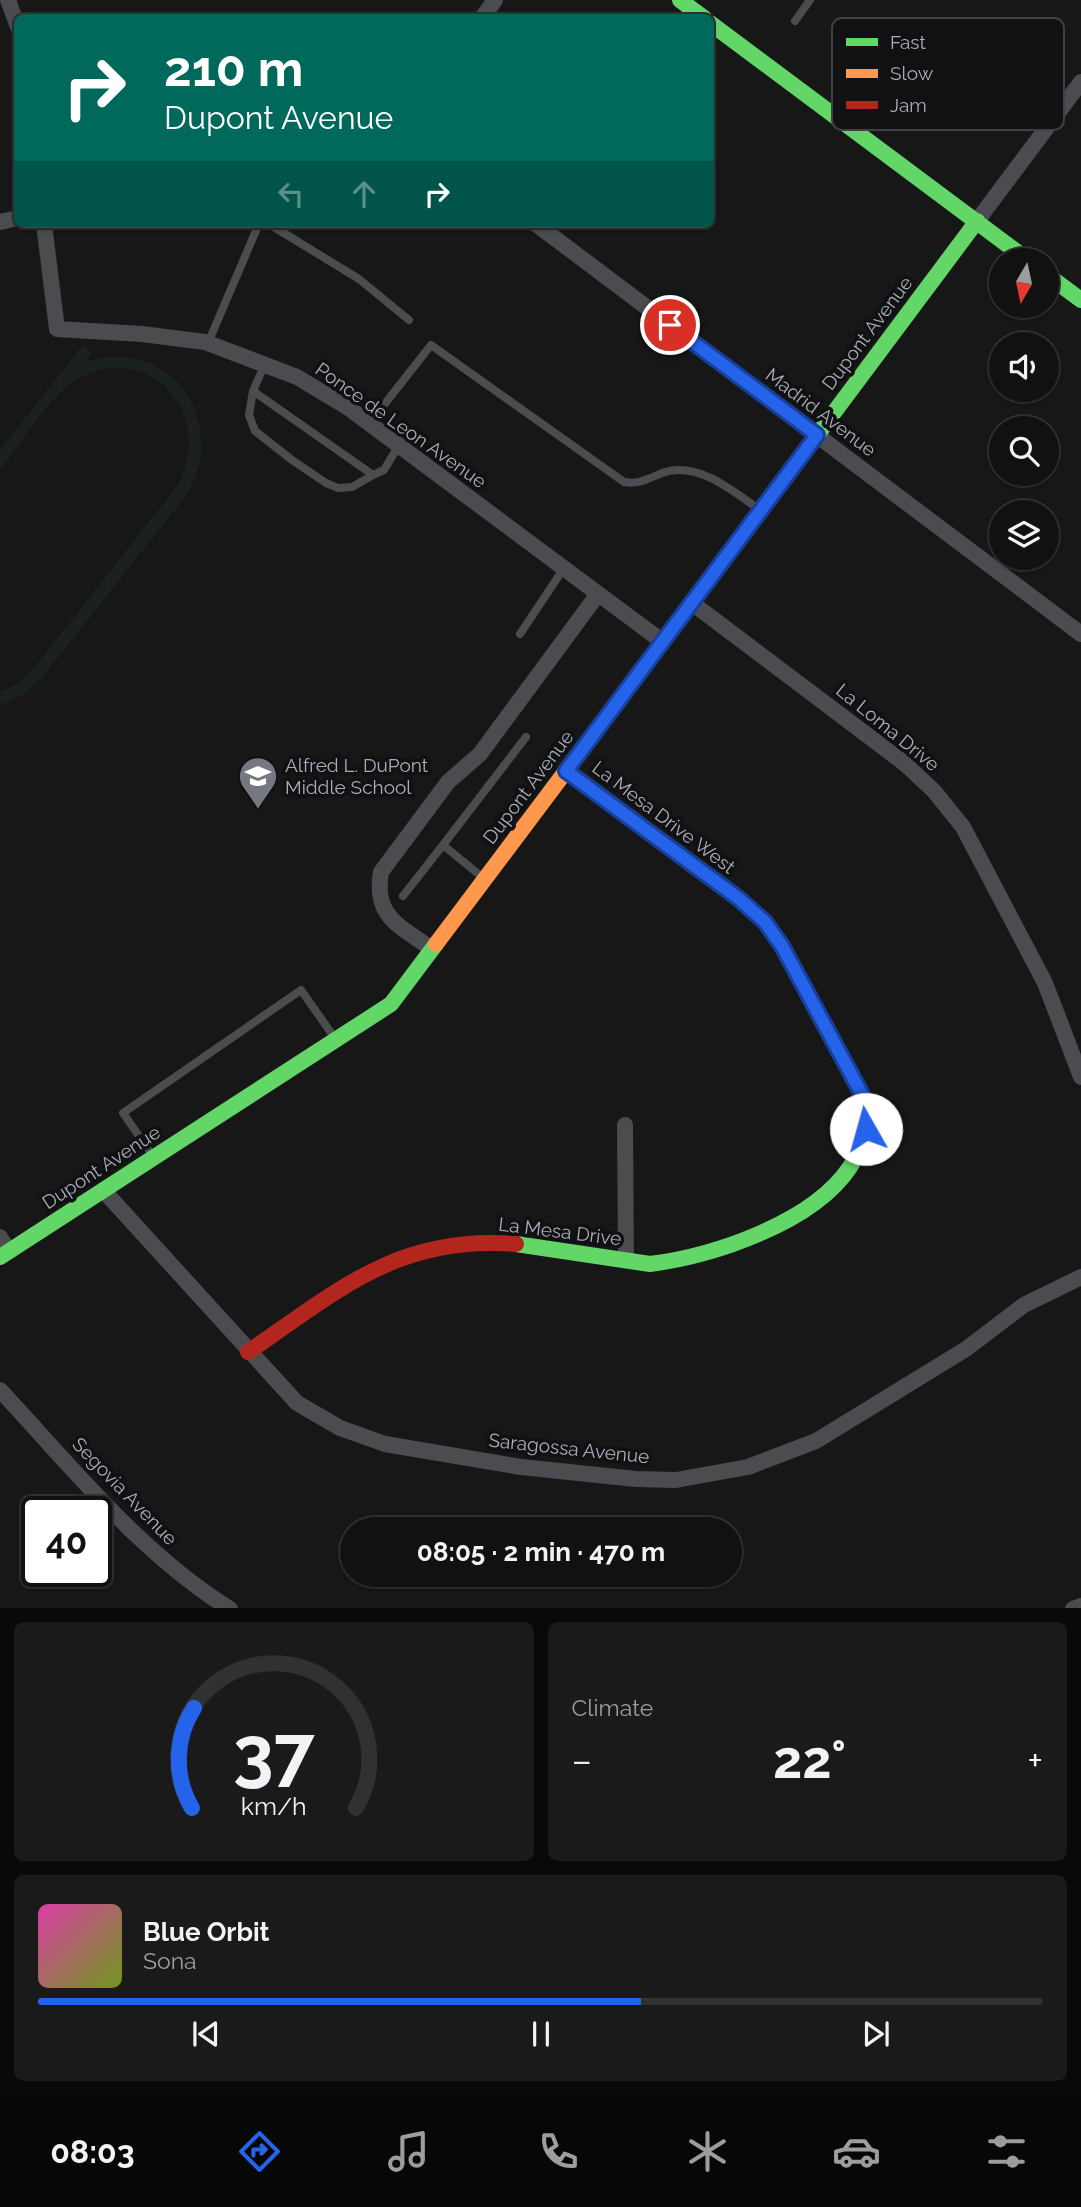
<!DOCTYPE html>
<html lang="en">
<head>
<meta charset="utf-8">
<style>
  :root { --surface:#111; --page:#1a1a1a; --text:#f1f3f6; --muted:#9c9d9f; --line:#303131; --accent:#2563eb }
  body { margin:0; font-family:Raleway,sans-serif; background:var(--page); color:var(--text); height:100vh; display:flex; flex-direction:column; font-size:26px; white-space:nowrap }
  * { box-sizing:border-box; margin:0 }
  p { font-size:23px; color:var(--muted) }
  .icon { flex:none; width:38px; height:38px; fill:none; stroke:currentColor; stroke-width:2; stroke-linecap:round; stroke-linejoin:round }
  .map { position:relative; height:1608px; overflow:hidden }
  .sheet { display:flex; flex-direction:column; gap:14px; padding:14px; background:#090909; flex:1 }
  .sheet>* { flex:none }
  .guide { position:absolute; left:14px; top:14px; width:700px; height:214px; border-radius:10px; box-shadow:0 2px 5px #0004,0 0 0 2px var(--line); background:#00695c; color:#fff; overflow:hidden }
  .needle { width:46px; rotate:189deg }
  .tools { position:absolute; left:989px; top:248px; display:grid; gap:14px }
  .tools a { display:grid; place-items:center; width:70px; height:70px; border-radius:50%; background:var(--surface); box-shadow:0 2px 5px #0004,0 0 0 2px var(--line); font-size:35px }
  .speed { position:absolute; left:21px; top:1496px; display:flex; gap:14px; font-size:35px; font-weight:700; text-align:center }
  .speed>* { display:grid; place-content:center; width:91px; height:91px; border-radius:50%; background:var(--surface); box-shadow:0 2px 5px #0004,0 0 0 2px var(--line); line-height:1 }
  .speed .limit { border:4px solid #111; border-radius:10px; background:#fff; color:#111 }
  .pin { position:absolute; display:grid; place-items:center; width:60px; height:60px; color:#fff; margin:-30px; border:4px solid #fff; border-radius:50%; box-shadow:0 2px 7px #0007 }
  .me { position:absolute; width:77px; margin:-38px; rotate:353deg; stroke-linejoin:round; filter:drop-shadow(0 0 5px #0008) }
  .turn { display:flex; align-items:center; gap:24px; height:147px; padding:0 35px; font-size:32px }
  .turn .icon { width:91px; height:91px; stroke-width:2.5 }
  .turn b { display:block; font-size:49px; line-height:60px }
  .lanes { display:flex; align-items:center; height:66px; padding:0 35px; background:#0003; justify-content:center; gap:35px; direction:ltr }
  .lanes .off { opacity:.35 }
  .big { font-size:52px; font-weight:700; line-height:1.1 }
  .sheet .tile { flex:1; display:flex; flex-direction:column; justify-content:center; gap:10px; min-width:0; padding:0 24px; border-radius:10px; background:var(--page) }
  .sheet .dial { align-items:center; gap:0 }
  .dial svg { height:182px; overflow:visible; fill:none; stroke:var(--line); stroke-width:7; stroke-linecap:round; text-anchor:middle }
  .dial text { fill:var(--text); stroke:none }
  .song { display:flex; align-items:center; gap:21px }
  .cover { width:84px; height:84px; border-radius:10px; background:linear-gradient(135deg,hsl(320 70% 55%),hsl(80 70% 35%)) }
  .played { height:7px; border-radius:4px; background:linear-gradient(90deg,var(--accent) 60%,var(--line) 60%) }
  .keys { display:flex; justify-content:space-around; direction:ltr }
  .heat { display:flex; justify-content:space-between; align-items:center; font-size:38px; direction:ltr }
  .sheet .tiles { flex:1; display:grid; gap:14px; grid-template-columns:1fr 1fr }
  .tile:last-child { grid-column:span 2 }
  .trip { position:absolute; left:340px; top:1517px; width:402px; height:70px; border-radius:35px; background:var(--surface); box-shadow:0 2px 5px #0004,0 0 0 2px var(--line); font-weight:700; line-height:70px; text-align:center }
  .tab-bar { display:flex; height:112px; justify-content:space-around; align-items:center; background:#070707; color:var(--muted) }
  .tab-bar .icon { width:49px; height:49px }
  .tab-bar .on { color:var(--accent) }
  .tab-bar b { font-size:32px; color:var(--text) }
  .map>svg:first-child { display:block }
  .green { fill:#1b211c }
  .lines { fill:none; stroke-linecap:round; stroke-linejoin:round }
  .lane { stroke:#4b4c50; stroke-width:8 }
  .street { stroke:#4b4c50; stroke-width:16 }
  .fast { stroke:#63d668; stroke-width:16 }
  .slow { stroke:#ff974d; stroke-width:16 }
  .jam { stroke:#b3261e; stroke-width:16 }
  .route-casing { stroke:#184099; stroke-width:18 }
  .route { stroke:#2563eb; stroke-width:12 }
  .labels { text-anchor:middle; stroke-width:7; stroke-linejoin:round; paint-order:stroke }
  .street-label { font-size:19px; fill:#a8adb8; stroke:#111113 }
  .poi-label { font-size:19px; fill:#a8adb8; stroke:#111113; text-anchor:start }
  .key { fill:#111113; stroke:#3e4045; stroke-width:2 }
  .key-label { font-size:19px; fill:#a8adb8 }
</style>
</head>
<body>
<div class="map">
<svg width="1081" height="1609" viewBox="0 0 1081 1609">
  <rect width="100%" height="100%" fill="#171717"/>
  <path class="green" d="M 83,345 L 92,353 L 86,362 C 171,334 232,424 185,497 L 39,681 L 24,694 L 0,705 L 0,692 L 17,684 L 34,668 L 175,489 C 217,424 158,343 85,375 C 53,389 22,441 0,470 L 0,450 Z"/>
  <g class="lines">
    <path class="lane" d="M 795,21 L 810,0
      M 208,343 L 258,226 L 269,224 L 359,279 L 409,320
      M 264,366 L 253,391 L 373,475 L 384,470 L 399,445
      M 253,391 L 249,415 L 255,431 L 292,460 L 326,483 L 338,488 L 352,487 L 373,475
      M 369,424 L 431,345 L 624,482 C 641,485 650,477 665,472 C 700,462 734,492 760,510
      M 520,634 L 564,568
      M 482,877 L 443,845 L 526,737
      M 403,896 L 443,845
      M 153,1156 L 123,1113 L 301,990 L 334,1037"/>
    <path class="street" d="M 8,0 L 18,27
      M 482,18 L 495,0
      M 977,221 L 1081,82
      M 0,222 L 18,218
      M 44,224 L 57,329 L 142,334 L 205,342 L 297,377 L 350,409 L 663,642
      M 536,224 L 1081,634
      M 692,603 L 904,763 L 934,791 L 963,827 L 1045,983 L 1081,1077
      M 432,949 C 400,926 373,917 381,872 L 448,782 L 480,754 L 598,594
      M 625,1125 L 626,1260
      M 104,1191 L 297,1403 L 340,1428 L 385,1444 L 521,1467 L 636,1479 L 676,1480 L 748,1467 L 816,1441 L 966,1349 L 1024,1305 L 1081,1277
      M 0,1237 L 9,1251
      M 0,1390 C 72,1467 140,1553 230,1609
      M 1073,1609 L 1081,1606"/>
    <path class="fast" d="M 680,0 L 704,18
      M 710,23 L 1029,261
      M 1046,274 L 1081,300
      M 608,715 L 977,221
      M 516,1244 L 650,1264 C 713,1256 813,1223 850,1167 C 863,1147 865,1124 865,1100 L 782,946 L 765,922 L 738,898 L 566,770
      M 0,1257 L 391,1004 L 436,944"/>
    <path class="slow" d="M 436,944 L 608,715"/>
    <path class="jam" d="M 248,1352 C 339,1290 398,1235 516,1244"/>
  </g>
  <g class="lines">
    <g class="route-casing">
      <path id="route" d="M 670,325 L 817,435 L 566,771 L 738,898 L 765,922 L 782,946 L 865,1100 L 866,1129"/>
    </g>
    <use href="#route" class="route"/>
  </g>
  <defs>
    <g id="school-pin" transform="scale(2.0125)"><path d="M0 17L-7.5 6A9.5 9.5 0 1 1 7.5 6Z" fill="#757880" stroke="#111113"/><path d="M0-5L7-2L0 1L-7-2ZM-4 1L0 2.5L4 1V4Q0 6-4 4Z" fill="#fff"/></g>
  </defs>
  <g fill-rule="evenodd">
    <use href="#school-pin" x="258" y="776"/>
  </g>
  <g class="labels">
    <g class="street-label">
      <text transform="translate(867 333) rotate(-53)" y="7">Dupont Avenue</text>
      <text transform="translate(821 412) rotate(37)" y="7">Madrid Avenue</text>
      <text transform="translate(401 425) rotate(35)" y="7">Ponce de Leon Avenue</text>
      <text transform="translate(888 727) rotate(39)" y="7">La Loma Drive</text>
      <text transform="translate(528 787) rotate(-53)" y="7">Dupont Avenue</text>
      <text transform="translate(664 817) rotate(37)" y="7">La Mesa Drive West</text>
      <text transform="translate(101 1167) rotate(-33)" y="7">Dupont Avenue</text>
      <text transform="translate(560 1231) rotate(7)" y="7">La Mesa Drive</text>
      <text transform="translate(569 1448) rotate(6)" y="7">Saragossa Avenue</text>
      <text transform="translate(125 1491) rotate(46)" y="7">Segovia Avenue</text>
    </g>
    <g class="poi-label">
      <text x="285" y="772">Alfred L. DuPont<tspan x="285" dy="22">Middle School</tspan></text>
    </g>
  </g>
  <rect x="832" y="18" width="232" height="112" rx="10" class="key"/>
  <rect x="846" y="38" width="32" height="8" fill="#63d668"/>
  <rect x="846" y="69" width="32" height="9" fill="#ff974d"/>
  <rect x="846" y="101" width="32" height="8" fill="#b3261e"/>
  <g class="key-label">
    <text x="890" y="49">Fast</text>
    <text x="890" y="80">Slow</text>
    <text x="890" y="112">Jam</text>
  </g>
</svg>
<div class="tools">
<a><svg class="needle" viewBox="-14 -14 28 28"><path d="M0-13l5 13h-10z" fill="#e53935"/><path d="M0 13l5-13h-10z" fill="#9c9d9f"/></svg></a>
<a><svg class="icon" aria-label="sound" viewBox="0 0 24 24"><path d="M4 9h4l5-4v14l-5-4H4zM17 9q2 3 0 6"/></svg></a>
<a><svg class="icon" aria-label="search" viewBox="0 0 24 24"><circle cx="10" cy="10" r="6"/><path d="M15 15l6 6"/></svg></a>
<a><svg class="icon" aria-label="layers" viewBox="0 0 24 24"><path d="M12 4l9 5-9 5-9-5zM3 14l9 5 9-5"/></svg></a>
</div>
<div class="speed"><div class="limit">40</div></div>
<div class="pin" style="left:670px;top:325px;background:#d93025"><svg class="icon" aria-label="arrive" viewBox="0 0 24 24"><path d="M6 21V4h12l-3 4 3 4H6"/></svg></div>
<svg class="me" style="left:866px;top:1129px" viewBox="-20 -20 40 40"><circle r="19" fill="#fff"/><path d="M0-13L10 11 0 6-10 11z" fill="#2563eb"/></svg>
<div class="trip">08:05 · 2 min · 470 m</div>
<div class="guide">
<div class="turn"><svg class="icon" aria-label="right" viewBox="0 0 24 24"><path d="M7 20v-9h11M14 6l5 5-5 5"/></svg><div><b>210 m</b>Dupont Avenue</div></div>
<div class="lanes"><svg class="icon off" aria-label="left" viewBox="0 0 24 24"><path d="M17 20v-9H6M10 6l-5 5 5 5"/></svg><svg class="icon off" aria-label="ahead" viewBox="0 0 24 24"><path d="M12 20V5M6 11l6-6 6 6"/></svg><svg class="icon" aria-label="right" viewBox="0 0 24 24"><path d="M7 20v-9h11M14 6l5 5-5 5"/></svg></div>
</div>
</div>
<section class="sheet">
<div class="tiles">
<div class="tile dial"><svg viewBox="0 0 100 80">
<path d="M14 69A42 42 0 1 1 86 69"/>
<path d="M14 69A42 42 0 0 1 15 25" stroke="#2563eb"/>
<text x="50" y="56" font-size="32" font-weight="700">37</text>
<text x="50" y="72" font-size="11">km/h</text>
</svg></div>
<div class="tile"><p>Climate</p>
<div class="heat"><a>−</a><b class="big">22°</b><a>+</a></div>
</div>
<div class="tile">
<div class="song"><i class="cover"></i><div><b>Blue Orbit</b><p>Sona</p></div></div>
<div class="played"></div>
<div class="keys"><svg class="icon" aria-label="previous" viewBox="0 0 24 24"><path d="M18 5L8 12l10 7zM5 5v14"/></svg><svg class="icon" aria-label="pause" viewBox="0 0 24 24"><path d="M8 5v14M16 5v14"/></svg><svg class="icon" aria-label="next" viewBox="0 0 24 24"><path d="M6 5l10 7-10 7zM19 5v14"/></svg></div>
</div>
</div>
</section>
<nav class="tab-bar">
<b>08:03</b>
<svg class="icon on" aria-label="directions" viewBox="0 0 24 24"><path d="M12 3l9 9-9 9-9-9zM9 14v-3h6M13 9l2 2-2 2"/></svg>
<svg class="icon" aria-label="music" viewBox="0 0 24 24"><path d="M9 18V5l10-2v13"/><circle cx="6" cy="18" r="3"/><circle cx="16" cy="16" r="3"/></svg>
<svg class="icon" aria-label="phone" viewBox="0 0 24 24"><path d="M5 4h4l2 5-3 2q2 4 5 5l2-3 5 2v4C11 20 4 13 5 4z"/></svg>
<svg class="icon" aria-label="climate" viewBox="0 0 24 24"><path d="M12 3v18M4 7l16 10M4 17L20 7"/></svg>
<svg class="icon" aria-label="car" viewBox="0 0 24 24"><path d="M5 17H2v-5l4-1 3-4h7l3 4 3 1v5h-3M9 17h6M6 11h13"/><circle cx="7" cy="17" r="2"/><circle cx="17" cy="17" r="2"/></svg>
<svg class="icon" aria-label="filters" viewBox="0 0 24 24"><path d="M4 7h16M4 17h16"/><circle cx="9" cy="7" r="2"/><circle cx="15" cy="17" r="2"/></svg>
</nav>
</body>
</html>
